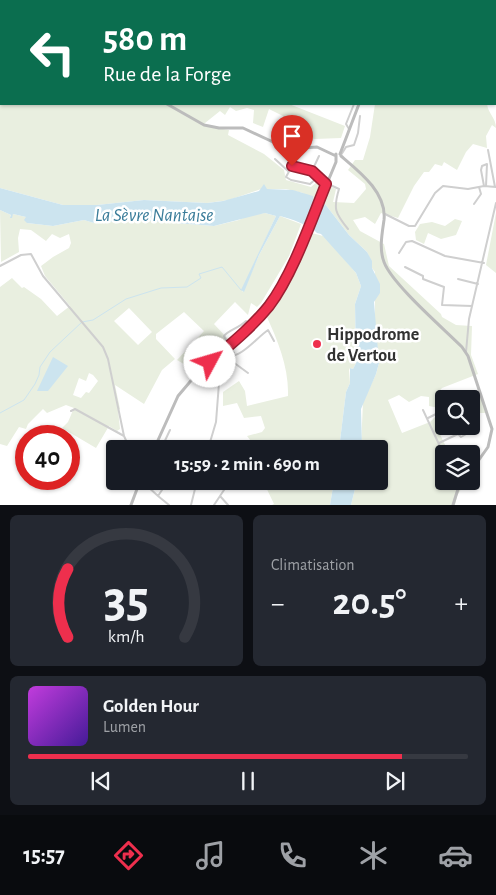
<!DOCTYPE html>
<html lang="fr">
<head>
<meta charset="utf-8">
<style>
  :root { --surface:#171b24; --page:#242831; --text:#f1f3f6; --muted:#9ea1a6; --line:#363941; --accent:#ee2f4d }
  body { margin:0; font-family:"Alegreya Sans",sans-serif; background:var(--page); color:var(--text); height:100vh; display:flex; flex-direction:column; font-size:19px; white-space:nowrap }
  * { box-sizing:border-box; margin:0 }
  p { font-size:16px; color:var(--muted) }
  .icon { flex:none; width:28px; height:28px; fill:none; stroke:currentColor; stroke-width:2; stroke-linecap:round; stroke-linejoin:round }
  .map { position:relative; height:505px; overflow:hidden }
  .sheet { display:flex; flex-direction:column; gap:10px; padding:10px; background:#0d0f14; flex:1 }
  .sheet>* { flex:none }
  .banner { position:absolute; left:0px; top:0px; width:496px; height:105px; box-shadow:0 1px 4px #0004; background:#0b6e4f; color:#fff; overflow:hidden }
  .tools { position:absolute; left:435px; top:390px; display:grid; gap:10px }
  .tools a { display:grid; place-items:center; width:45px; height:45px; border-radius:5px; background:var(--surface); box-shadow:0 1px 4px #0004; font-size:25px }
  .speed { position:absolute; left:15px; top:425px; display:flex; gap:10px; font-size:25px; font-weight:700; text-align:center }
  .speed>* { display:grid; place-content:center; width:65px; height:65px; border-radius:50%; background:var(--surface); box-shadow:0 1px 4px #0004; line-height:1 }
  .speed .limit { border:8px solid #d22; background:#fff; color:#111 }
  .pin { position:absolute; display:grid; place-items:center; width:42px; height:42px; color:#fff; margin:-51px -21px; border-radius:50% 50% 50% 0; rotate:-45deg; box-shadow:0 0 5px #0007 }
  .pin .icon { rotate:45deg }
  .me { position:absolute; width:55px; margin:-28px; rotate:51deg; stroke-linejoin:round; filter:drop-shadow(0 0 4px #0008) }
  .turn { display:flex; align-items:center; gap:18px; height:105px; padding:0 20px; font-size:22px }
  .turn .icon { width:65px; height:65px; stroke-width:2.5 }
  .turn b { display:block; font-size:35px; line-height:42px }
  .big { font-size:38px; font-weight:700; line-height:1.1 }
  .sheet .tile { flex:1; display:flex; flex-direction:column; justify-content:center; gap:8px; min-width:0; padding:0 18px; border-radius:8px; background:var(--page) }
  .sheet .dial { align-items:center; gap:0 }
  .dial svg { height:130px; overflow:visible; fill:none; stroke:var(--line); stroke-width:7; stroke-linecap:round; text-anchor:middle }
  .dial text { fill:var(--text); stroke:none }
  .song { display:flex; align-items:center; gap:15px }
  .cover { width:60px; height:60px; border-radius:8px; background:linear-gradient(135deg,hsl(290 70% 55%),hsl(260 70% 35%)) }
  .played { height:5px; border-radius:2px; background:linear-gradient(90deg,var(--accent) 85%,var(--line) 85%) }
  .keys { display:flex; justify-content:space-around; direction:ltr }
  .heat { display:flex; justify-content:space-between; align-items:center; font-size:28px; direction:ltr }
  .sheet .tiles { flex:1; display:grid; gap:10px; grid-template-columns:1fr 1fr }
  .tile:last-child { grid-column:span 2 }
  .trip { position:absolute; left:106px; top:440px; width:282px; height:50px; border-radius:5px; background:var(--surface); box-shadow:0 1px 4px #0004; font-weight:700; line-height:50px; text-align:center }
  .tabs { display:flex; height:80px; justify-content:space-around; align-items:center; background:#090b0e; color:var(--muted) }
  .tabs .icon { width:35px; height:35px }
  .tabs .on { color:var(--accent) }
  .tabs b { font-size:22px; color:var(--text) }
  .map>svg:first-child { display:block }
  .green { fill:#e9efe0; fill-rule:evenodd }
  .water { fill:#cce4ef }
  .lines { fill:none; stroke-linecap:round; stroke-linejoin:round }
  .stream { stroke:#cce4ef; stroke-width:1 }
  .street { stroke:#cfcfcf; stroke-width:2 }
  .secondary { stroke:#bcbcbc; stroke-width:3 }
  .route-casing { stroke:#9b1f32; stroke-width:12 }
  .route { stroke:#ee2f4d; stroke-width:9 }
  .poi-dot { fill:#ee2f4d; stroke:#fff; stroke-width:2 }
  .labels { text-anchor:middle; stroke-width:5; stroke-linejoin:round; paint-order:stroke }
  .poi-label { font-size:18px; font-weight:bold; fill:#323232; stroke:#fff; text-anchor:start }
  .water-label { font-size:19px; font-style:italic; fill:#3a7c99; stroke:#fff }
</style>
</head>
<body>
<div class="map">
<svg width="496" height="505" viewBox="0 0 496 505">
  <rect width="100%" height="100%" fill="#fff"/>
  <path class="green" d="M 0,72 L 1,104 L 289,104 L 345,126 L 341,138 L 315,139 L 293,135 L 283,116 L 269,109 L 263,127 L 253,123 L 254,110 L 247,108 L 236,111 L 230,107 L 225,115 L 220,111 L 205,123 L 204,126 L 229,130 L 228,135 L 264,154 L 284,170 L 286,180 L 311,187 L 318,181 L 336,189 L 333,202 L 354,203 L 366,189 L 365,184 L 348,170 L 355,160 L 363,160 L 370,137 L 375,104 L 487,104 C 488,113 496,118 496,128 L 492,125 L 486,136 L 487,148 L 473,144 L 466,152 L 457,170 L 444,162 L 442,166 L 435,164 L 429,172 L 424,172 L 414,186 L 398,218 L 381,213 L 375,224 L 365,217 L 353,220 L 360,231 L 384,244 L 389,266 L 441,314 L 442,317 L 456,325 L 472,326 L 471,355 L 478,374 L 442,388 L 437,394 L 444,399 L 444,423 L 437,428 L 449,453 L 456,452 L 457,454 L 444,454 L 444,481 L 457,481 L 461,489 L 457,496 L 455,505 L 351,505 L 357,481 L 380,481 L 380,449 L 362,449 L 361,447 L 363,402 L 376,374 L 379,363 L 375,326 L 375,272 L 372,268 L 371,261 L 367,252 L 349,235 L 325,204 L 321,206 L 303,193 L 286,189 L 261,189 L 229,200 L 207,203 L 144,200 L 97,205 L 63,205 L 0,188 ZM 399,395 L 409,402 L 421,396 L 429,397 L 429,406 L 439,408 L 440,412 L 430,422 L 402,433 L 388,400 Z
    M 0,210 L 11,215 L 10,217 L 13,214 L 26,217 L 27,223 L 53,226 L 84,220 L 94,223 L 137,220 L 214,226 L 239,220 L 249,215 L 265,213 L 276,216 L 242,290 L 243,292 L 259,255 L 280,216 L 301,224 L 289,256 L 261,303 L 257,307 L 251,303 L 248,315 L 235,302 L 214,324 L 228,339 L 194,370 L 177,360 L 204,331 L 184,312 L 156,334 L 156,339 L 175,359 L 162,370 L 144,404 L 115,385 L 120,409 L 118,410 L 120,429 L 117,431 L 109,426 L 96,448 L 62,428 L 68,422 L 74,408 L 66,405 L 47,413 L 43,409 L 28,424 L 26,429 L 19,427 L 7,446 L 0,444 L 0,287 L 12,278 L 22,288 L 24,287 L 41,299 L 57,316 L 70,306 L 45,276 L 41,266 L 53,257 L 69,248 L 71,243 L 69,234 L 60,238 L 52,234 L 46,241 L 31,230 L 20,229 L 18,238 L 19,252 L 1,262 ZM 129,308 L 152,332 L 138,345 L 114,321 ZM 89,373 L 93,375 L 98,381 L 89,393 L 86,392 L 81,398 L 73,395 L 79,378 L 86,381 Z
    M 496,213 L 496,273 L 486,265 Z
    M 455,219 L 462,221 L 456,235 L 441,239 L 428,233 L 424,244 L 416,240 L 415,232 L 420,224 L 432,222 L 445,226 Z
    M 308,232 L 323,236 L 327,239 L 356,273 L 361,286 L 355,304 L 356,363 L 353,369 L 350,368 L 349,370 L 350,383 L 346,392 L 339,449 L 257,449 L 247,436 L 262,432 L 265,428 L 261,416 L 244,418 L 237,403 L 223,406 L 223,392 L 239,381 L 245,391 L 247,406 L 288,396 C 289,368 278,341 266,315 L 296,262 Z
    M 479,390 L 487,413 L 471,413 L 471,399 L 445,399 L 455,393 L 461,398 Z
    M 263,481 L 334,481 L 330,505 L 272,505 L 274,504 Z"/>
  <path class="water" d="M 264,184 L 267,189 L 293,190 L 313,196 L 314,202 L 321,206 L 325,204 L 349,235 L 367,252 L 372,261 L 372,268 L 380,284 L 380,293 L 374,302 L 379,363 L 376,374 L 361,409 L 362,449 L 339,449 L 346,392 L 350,383 L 350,368 L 353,369 L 356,363 L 355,304 L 361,286 L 356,273 L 321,234 L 317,233 C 310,225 291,219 280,216 L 259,255 L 244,292 L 241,290 L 276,216 L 265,213 L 214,226 L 137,220 L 94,223 L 84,220 L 53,226 L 27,223 L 24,220 L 26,217 L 13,214 L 12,218 L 10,218 L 11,215 L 0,210 L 0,188 L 63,205 L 97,205 L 144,200 L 207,203 L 223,201 L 259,191 Z
    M 53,357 L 68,366 L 48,391 L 37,391 Z
    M 334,481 L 357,481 L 351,505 L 330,505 Z"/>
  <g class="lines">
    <path class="stream" d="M 0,413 L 24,400 L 35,384 L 39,375 L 40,367 L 50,352 L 82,322 L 93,320 L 126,299 L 161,288 L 187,287 L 201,278 L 199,274 L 222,267 L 241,290"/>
    <path class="street" d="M 0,11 L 1,11
      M 349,129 L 346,124 L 354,104
      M 293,142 L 291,150 L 292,166 L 312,171 L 326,183 L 339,189 C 333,209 335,213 348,229
      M 488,150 L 495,187
      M 341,155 L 346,147 L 354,145 L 358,133 L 360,116
      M 275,159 L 288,171
      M 292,166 L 286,177 L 291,180 L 310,184 L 318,177
      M 312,171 L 319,156
      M 484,186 L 481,170 L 482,166 L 487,164 L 486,186
      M 474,204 L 481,194 L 479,187
      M 385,214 L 409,226 L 415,226 L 435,193 L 443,186 L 468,189 L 484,186 L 496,187
      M 399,253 L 406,242 L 412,241 L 445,256 L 484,263
      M 0,266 L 21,255 L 31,254 L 43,276 L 103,347 L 108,359 L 124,436 L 130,449
      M 405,267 L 423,276 L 423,279 L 444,287 L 442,305 L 472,306
      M 458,279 L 478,284
      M 227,342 L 224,336 C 227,331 239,328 246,321
      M 466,352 L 469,319 L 496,203
      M 235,355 C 244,354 259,336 268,330 L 274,341
      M 233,362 L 248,373
      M 465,399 L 478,392
      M 423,410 L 444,455
      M 71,411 L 75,409 L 124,436
      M 428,418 L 444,410
      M 439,443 L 458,434 L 458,430 L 465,426 L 470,432 L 461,437 L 458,434
      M 161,449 L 170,430
      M 208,449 L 216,422 L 219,383 L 234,359 L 234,353 L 230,346
      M 168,481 L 158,496 L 169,505
      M 455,481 L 458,489
      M 146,485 L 158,496
      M 220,496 L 228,505
      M 191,505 L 197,481
      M 214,505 L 230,481"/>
    <path class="secondary" d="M 119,1 L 120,0
      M 395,1 L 395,0
      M 167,104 L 204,125 L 219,128 L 243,128 L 288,149 L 317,147 L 336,156
      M 340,154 L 359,104
      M 341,156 C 360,172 387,193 384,220 C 382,234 379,249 384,262 C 392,284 443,328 462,347 L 468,356 L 492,429 L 488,447 L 471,471
      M 215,355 L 253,319 L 281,283
      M 199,371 L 251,326 L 279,291 L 321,198 L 336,162 L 336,154
      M 154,449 L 178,396 L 200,370
      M 131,505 L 140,481
      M 453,505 L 458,489 L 463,481"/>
  </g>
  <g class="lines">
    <g class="route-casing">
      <path id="route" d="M 210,362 C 231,344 252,327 269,306 C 293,274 311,221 326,184 L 312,171 L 292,166"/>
    </g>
    <use href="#route" class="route"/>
  </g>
  <circle class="poi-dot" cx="317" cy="344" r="5"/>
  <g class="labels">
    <g class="poi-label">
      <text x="327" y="340">Hippodrome<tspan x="327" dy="21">de Vertou</tspan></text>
    </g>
    <g class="water-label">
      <text x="154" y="221">La Sèvre Nantaise</text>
    </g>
  </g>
</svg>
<div class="tools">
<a><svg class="icon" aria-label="search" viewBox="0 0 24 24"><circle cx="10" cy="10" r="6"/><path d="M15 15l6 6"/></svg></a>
<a><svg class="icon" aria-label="layers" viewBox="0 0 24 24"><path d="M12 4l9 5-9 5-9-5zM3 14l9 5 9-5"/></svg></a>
</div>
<div class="speed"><div class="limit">40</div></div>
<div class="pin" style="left:292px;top:166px;background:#d93025"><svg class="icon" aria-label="arrive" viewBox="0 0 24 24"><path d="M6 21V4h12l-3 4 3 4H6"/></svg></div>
<svg class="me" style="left:210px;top:362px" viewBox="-20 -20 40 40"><circle r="19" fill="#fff"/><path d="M0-13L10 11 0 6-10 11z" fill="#ee2f4d"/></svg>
<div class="trip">15:59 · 2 min · 690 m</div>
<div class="banner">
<div class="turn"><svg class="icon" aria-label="left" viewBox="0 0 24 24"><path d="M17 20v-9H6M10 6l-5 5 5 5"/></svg><div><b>580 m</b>Rue de la Forge</div></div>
</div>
</div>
<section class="sheet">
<div class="tiles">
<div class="tile dial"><svg viewBox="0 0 100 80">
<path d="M14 69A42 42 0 1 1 86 69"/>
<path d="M14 69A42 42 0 0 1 14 27" stroke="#ee2f4d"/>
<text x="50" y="56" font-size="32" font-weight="700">35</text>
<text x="50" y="72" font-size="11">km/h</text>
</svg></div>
<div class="tile"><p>Climatisation</p>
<div class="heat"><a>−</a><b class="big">20.5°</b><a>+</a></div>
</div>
<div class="tile">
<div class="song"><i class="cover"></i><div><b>Golden Hour</b><p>Lumen</p></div></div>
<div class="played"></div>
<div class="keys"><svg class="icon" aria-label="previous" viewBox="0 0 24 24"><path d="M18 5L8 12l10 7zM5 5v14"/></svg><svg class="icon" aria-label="pause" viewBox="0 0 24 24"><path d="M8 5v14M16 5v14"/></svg><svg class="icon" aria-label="next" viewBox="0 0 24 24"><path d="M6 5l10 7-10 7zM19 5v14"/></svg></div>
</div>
</div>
</section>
<nav class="tabs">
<b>15:57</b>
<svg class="icon on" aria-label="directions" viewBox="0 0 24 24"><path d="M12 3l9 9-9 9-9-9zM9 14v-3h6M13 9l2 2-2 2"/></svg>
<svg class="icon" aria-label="music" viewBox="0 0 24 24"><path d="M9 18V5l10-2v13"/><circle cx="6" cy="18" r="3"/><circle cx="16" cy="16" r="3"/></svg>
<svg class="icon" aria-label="phone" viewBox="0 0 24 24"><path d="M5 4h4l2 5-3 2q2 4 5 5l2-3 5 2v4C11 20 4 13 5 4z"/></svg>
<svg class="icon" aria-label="climate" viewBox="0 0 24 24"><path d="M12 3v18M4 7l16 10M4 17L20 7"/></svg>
<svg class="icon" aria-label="car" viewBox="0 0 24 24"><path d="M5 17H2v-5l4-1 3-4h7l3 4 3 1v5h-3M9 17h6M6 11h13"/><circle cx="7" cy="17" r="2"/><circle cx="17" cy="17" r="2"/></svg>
</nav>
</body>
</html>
